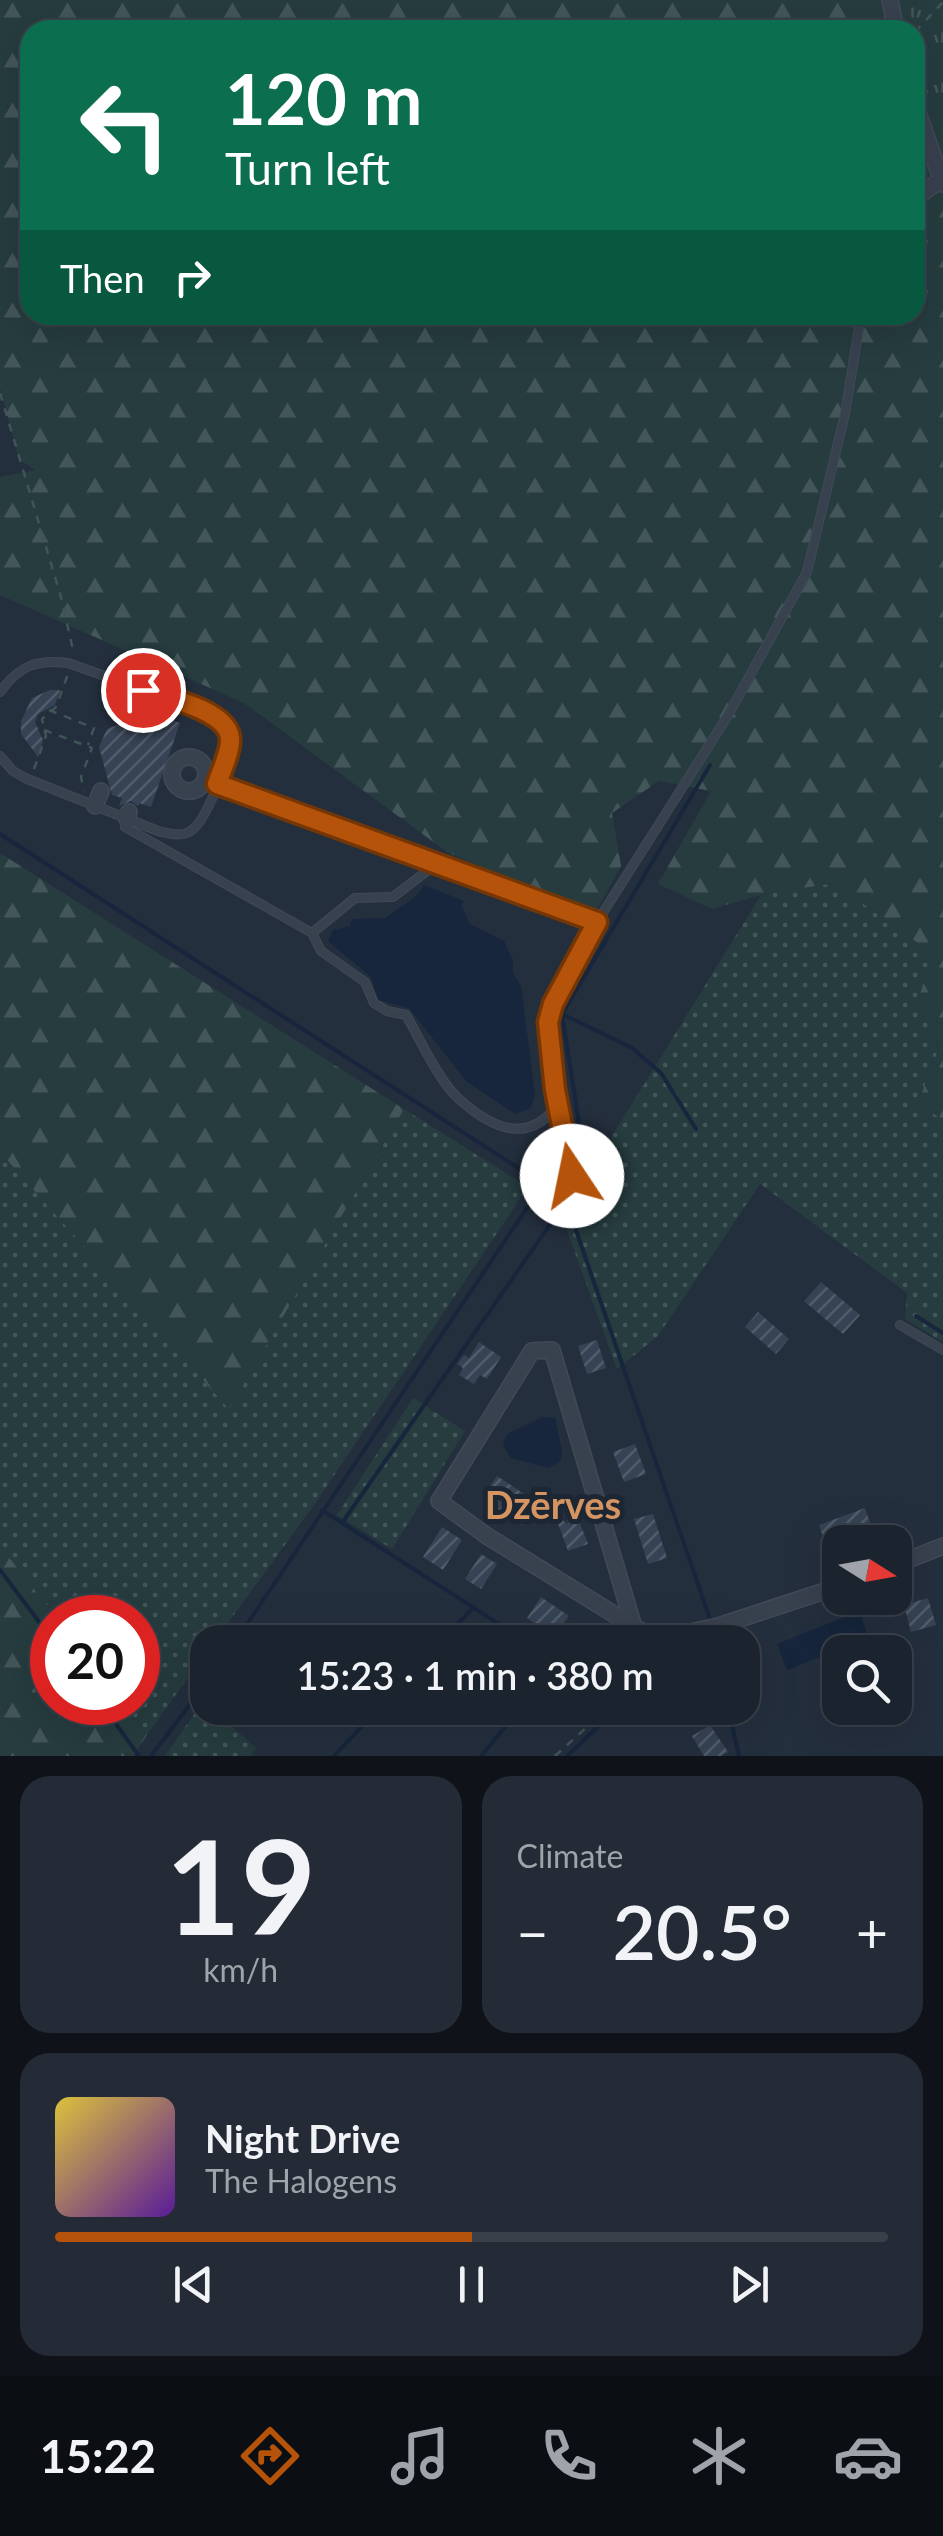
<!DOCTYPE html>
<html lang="en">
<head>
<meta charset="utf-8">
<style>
  :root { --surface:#1b232e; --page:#242b36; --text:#f1f3f6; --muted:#a0a4aa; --line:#39404a; --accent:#b45309 }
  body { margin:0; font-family:Lato,sans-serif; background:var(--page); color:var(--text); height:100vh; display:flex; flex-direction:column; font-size:38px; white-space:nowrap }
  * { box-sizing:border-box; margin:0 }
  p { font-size:32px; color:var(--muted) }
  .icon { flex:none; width:55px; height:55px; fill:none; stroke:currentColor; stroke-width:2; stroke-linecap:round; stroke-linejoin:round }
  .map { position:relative; height:1756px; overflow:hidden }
  .drawer { display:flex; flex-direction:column; gap:20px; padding:20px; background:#0f1319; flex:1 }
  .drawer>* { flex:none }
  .banner { position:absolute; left:20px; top:20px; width:905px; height:305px; border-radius:30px; box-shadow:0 10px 40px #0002,0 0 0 2px var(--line); background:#0b6e4f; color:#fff; overflow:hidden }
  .needle { width:65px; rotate:101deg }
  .controls { position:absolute; left:822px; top:1525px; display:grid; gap:20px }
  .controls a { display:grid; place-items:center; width:90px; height:90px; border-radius:20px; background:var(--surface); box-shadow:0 10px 40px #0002,0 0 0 2px var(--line); font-size:50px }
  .speed { position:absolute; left:30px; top:1595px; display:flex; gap:20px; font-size:50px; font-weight:700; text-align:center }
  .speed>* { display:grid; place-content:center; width:130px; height:130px; border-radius:50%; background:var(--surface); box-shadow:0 10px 40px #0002,0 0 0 2px var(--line); line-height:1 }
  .speed .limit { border:15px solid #d22; background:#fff; color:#111 }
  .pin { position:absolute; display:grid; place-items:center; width:85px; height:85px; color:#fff; margin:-42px; border:5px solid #fff; border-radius:50%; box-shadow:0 2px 10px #0007 }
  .me { position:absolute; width:110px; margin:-55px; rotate:349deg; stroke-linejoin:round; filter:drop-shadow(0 0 8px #0008) }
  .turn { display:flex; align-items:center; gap:35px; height:210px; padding:0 40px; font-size:45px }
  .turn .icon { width:130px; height:130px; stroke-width:2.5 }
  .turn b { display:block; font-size:70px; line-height:85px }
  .then { display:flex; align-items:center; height:95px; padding:0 40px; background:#0003; gap:20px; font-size:38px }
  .big { font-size:75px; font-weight:600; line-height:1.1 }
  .drawer .card { flex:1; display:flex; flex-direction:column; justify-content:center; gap:15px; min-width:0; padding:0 35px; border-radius:30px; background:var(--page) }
  .drawer .dial { align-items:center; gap:0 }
  .dial b { font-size:130px; line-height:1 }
  .song { display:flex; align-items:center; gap:30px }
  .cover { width:120px; height:120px; border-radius:15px; background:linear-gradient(135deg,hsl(50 70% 55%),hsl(270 70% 35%)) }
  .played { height:10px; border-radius:5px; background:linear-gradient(90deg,var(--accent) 50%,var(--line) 50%) }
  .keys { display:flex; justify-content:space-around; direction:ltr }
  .heat { display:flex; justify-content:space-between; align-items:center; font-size:55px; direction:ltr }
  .drawer .tiles { flex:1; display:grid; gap:20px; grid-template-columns:1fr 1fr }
  .card:last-child { grid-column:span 2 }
  .trip { position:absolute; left:190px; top:1625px; width:570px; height:100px; border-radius:30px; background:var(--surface); box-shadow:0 10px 40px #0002,0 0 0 2px var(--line); font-weight:600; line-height:100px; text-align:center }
  .tab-bar { display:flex; height:160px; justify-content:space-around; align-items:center; background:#0b0e12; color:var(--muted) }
  .tab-bar .icon { width:70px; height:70px }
  .tab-bar .current { color:var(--accent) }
  .tab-bar b { font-size:45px; color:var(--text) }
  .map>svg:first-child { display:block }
  .grass { fill:url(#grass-dots) }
  .forest { fill:url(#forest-firs); fill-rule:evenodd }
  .park { fill:url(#park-tufts) }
  .water { fill:#17263c }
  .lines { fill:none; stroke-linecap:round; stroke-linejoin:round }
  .stream { stroke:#17263c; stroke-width:4 }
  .building { fill:url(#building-hatch) }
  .lane-casing { stroke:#414a57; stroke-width:10 }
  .street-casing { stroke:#414a57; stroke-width:18 }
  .path { stroke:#3f5557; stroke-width:2.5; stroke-dasharray:8 8; stroke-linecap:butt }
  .lane { stroke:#38414e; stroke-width:8 }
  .street { stroke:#38414e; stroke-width:15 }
  .route-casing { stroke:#753606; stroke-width:25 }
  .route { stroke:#b45309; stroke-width:18 }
  .labels { text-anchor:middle; stroke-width:10; stroke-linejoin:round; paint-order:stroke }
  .quarter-label { font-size:38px; font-weight:bold; fill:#d59563; stroke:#1d2633 }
</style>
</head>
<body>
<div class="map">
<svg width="943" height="1756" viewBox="0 0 943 1756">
  <defs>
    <pattern id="grass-dots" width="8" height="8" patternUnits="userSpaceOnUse" patternTransform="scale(2.5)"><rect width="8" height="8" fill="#263c3f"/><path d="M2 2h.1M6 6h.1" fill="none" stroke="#435659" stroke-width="1.8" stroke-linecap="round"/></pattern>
    <pattern id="forest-firs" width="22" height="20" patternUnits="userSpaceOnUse" patternTransform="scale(2.5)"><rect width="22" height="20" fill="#263c3f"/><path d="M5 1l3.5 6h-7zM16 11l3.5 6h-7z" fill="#435659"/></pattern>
    <pattern id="park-tufts" width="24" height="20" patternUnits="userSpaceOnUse" patternTransform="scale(2.5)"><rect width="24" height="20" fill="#263c3f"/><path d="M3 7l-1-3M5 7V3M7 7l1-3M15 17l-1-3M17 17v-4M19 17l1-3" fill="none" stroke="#435659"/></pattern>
    <pattern id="building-hatch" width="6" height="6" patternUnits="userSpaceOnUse" patternTransform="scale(2.5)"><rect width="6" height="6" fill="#364354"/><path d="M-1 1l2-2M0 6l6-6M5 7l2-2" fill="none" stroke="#515c6b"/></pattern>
  </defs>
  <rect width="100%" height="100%" fill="#242f3e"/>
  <path class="grass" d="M 834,883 L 933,953 L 918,1002 L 939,1048 L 918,1103 L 943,1120 L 943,1342 L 905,1319 L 907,1293 L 760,1184 L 658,1336 L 617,1369 L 562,1217 L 761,895 Z
    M 404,1109 L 528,1187 L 314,1505 L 214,1642 L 208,1642 L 207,1651 L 147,1735 L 122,1703 L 138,1702 L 138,1618 L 56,1617 L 0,1546 L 0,1152 L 229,1409 Z
    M 413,1398 L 465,1431 L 392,1549 L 337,1515 Z
    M 203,1701 L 256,1748 L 251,1756 L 165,1756 Z"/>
  <path class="forest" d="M 0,0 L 943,0 L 943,1120 L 918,1103 L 939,1048 L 918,1002 L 932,953 L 834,883 L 761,895 L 712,909 L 658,884 L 711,791 L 659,781 L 612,813 L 621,866 L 594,915 L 447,852 L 244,703 L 0,595 L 0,477 L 35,470 L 19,459 L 0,388 ZM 30,30 L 915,30 L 915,315 L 30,315 Z
    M 0,853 L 404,1109 L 229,1409 L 0,1152 Z
    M 0,1546 L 56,1617 L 52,1618 L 52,1702 L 122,1703 L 147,1735 L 133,1756 L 0,1756 Z"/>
  <path class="park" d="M 907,0 L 943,0 L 943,135 Z"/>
  <path class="water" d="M 424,885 L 464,901 L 461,905 L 470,924 L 504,941 L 513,961 L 513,973 L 521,986 L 535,1094 L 531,1108 L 515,1114 L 466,1081 L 409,1008 L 378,1000 L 371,977 L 328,941 L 333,930 L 350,926 L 352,919 L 386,918 C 399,906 416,901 424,885 Z
    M 543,1417 L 555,1418 L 562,1450 L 561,1461 L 549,1468 L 511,1458 L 503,1445 L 507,1434 Z
    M 860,1611 L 868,1638 L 787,1670 L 777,1644 Z"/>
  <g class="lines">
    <path class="stream" d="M 0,834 L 543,1184 L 235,1642
      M 564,1015 L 632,1048 L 661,1073 L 696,1129
      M 583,1149 L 562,1014 L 710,765
      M 566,1201 L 711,1622
      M 916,1316 L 943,1333
      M 322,1510 L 527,1642
      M 342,1523 L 565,1203
      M 0,1570 L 52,1639
      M 440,1642 L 473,1608
      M 100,1702 L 139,1756
      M 728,1708 L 739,1756
      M 151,1756 L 208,1681
      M 334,1756 L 379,1708
      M 481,1756 L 521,1708
      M 567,1756 L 618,1708"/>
  </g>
  <path class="building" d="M 50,690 L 60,690 L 55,705 L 38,714 L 35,722 L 43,740 L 38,757 L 21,734 L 21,721 L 32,698 Z
    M 137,705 L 152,711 L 154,705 L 168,710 L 165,718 L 180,723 L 151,807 L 139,803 L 138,806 L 131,801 L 119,806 L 122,798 L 112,795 L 99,747 L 107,729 L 132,719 Z
    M 821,1282 L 860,1315 L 843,1334 L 804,1301 Z
    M 758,1312 L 789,1339 L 776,1354 L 745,1327 Z
    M 597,1340 L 606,1368 L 587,1374 L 578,1346 Z
    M 479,1342 L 501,1357 L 487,1379 L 480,1375 L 474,1384 L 459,1375 L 463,1368 L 457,1364 L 464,1355 L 469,1358 Z
    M 635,1444 L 646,1474 L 624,1482 L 613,1452 Z
    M 497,1476 L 536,1502 L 521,1525 L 487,1503 L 495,1491 L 489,1488 Z
    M 865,1508 L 873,1532 L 846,1542 L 840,1538 L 825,1543 L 819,1525 Z
    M 653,1514 L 667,1558 L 648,1564 L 634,1519 Z
    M 555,1515 L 568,1524 L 567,1519 L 577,1516 L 588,1544 L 568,1551 Z
    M 442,1527 L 462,1540 L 443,1570 L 423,1557 Z
    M 481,1554 L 497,1564 L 481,1589 L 465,1579 Z
    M 541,1597 L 569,1616 L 554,1637 L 527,1618 Z
    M 928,1598 L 936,1625 L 911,1632 L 904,1605 Z
    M 710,1725 L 728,1752 L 721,1756 L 704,1756 L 692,1736 Z"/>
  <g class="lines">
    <g class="lane-casing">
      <path id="lane" d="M 0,692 C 19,666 36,659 68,663 L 215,715 C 223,723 230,729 230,741 C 229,760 206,824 189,832 C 180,837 168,833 158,831 L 25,778 L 13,771 L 0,756
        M 217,784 L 597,922
        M 127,820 L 125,827 L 312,933 L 355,898 L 393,897 L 436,864
        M 312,933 L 321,951 L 365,982 L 374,1003 L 387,1011 L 406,1015 C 420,1039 439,1082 460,1100 C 493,1129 529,1145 558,1104
        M 571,1176 L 555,1090 L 548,1022 L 553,1004 L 597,922 L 727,717 L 807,572 L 845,414 L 861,315
        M 900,1325 L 943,1350"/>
    </g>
    <g class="street-casing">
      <path id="street" d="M 890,0 L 896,30
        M 915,104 L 943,184
        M 915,198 L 941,180
        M172 774a17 17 0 1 1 34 0a17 17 0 1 1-34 0Z
        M 95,806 L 101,791
        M 127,819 L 129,812
        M 895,1565 L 943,1546
        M 633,1624 L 552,1350 L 532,1351 L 439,1501 L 487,1536 L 646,1634 L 668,1637
        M 665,1642 L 668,1637 L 718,1626 L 840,1586"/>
    </g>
    <path class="path" d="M 915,32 L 943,2
      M 0,393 L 61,597 L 73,650
      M 49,710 L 94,728 L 88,745
      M 44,730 L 92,748 L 81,777 L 84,791
      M 34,769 L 46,736 L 42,719 L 56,707 L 68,674
      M 555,1756 L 608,1708"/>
    <use href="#lane" class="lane"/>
    <use href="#street" class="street"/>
  </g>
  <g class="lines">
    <g class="route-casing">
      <path id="route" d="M 143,690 C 167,698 227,710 230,738 C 231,752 221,771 217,784 L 597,922 L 553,1004 L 548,1022 L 555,1090 L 572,1176"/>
    </g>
    <use href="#route" class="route"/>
  </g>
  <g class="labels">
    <g class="quarter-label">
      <text x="553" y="1519">Dzērves</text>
    </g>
  </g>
</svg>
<div class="controls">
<a><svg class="needle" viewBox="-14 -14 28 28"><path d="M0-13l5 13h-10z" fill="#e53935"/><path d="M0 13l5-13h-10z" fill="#a0a4aa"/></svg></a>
<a><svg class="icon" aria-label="search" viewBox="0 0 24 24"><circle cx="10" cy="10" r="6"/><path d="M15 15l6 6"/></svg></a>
</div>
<div class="speed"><div class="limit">20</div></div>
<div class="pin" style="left:143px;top:690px;background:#d93025"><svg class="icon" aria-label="arrive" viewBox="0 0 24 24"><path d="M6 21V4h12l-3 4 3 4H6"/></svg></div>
<svg class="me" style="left:572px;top:1176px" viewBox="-20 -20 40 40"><circle r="19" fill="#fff"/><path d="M0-13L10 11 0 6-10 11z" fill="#b45309"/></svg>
<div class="trip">15:23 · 1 min · 380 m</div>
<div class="banner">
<div class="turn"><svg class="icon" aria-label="left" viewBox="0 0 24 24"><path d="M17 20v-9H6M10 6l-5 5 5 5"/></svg><div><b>120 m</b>Turn left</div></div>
<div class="then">Then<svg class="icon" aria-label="right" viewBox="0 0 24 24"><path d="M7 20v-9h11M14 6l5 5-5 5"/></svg></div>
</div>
</div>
<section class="drawer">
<div class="tiles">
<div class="card dial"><b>19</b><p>km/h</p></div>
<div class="card"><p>Climate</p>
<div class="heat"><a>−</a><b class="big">20.5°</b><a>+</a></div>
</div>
<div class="card">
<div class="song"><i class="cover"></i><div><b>Night Drive</b><p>The Halogens</p></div></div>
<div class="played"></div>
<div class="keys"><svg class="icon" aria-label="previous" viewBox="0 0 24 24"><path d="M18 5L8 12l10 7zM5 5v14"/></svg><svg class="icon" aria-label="pause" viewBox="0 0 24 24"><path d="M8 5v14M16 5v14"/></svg><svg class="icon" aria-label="next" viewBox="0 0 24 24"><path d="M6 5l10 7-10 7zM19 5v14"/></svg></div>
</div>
</div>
</section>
<nav class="tab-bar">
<b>15:22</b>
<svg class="icon current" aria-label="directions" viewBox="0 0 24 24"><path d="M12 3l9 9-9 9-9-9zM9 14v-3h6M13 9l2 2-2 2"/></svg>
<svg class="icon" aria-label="music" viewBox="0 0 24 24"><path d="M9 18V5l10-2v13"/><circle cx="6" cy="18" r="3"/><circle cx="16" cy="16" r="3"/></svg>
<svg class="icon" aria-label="phone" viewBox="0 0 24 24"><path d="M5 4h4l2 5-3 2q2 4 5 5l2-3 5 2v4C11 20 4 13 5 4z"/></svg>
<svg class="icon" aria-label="climate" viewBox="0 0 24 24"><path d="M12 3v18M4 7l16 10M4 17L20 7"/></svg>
<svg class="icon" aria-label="car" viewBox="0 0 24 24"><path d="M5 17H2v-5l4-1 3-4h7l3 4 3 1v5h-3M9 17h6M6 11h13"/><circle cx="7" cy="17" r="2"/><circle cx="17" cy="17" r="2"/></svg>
</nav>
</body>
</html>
